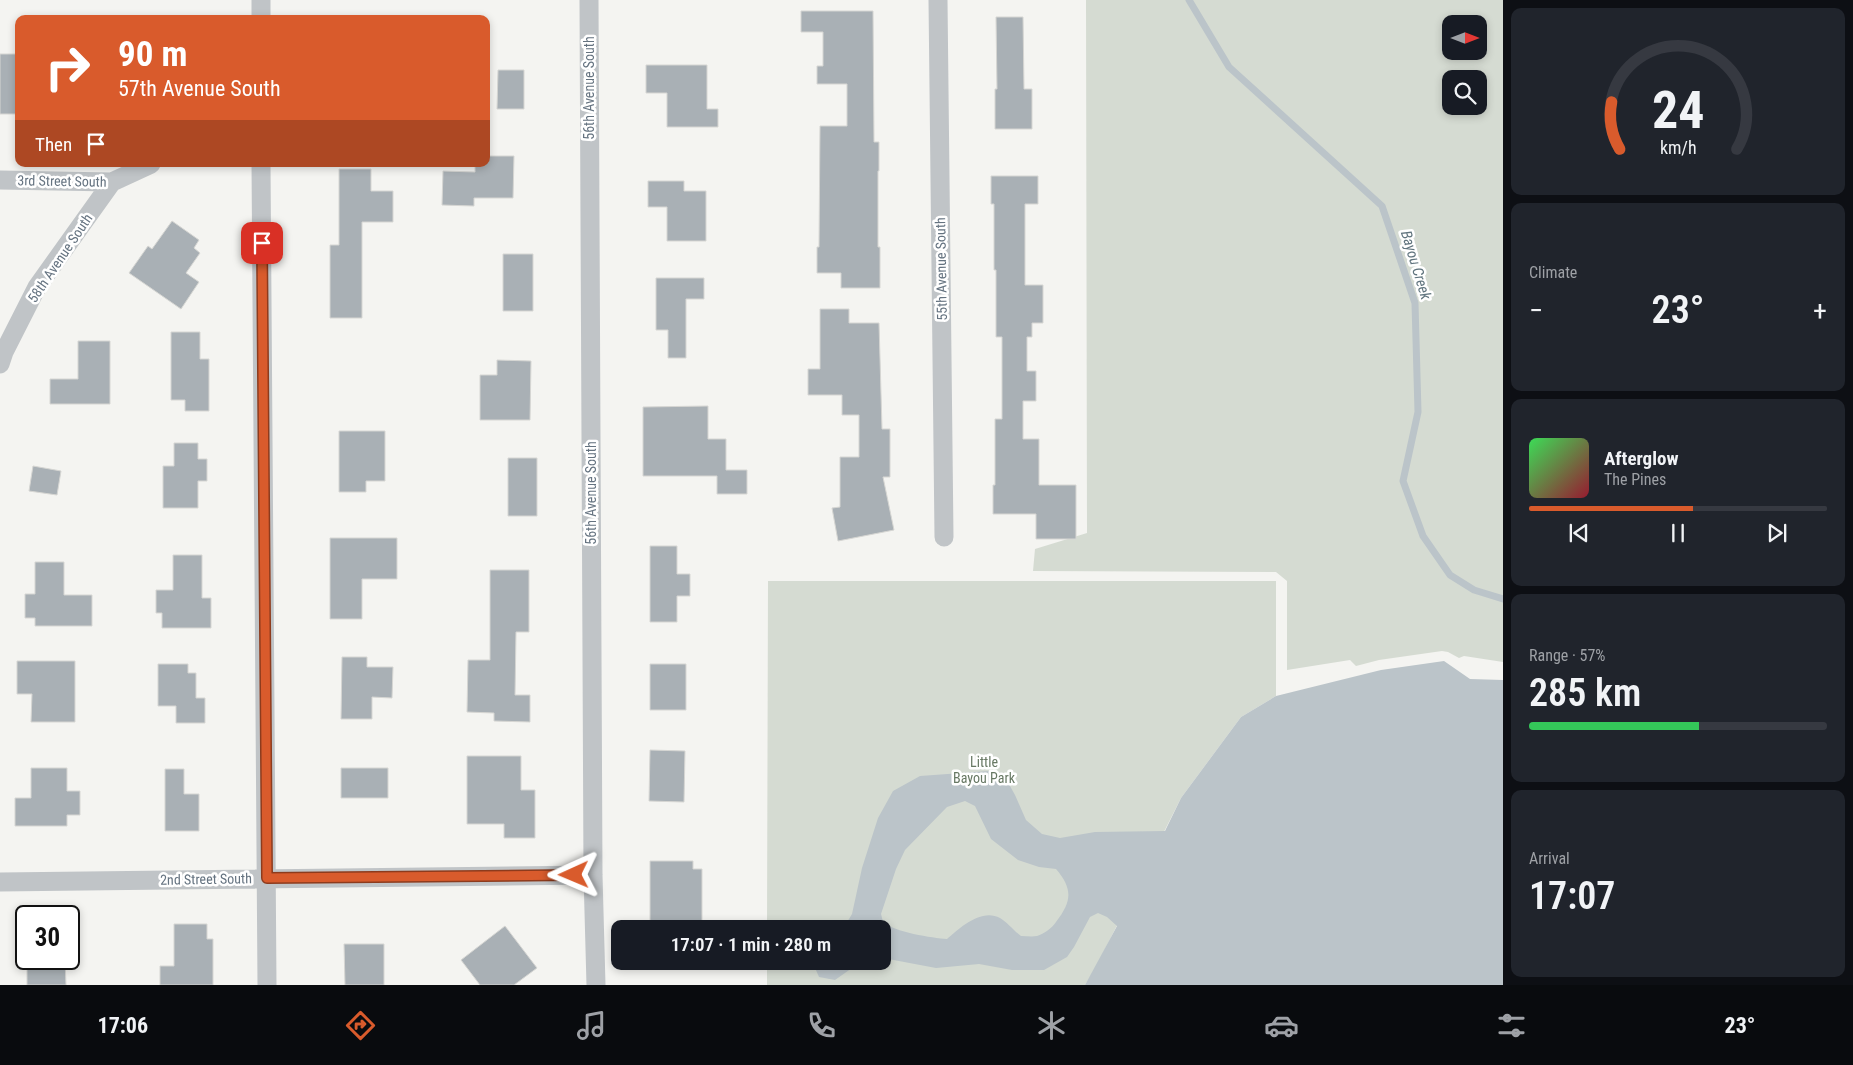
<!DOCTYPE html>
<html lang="en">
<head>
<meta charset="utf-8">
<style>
  :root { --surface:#171b24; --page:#20242c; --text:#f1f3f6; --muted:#9ea1a6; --line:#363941; --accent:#d95b2c }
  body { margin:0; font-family:"Roboto Condensed",sans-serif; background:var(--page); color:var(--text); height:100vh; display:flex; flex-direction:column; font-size:19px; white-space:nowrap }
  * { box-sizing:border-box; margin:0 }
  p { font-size:16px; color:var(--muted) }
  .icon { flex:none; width:28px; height:28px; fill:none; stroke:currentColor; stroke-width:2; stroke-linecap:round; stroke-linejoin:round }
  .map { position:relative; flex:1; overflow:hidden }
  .panel { display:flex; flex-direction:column; gap:8px; padding:8px; background:#0d0f14; width:350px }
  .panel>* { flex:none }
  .banner { position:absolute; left:15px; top:15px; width:475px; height:152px; border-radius:10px; box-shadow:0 2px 8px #0003; background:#d95b2c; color:#fff; overflow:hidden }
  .needle { width:32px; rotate:90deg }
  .tools { position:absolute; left:1442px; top:15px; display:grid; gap:10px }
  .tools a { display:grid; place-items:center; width:45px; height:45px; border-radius:10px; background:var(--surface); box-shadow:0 2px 8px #0003; font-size:25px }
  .speed { position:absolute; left:15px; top:905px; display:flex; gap:10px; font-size:25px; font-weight:700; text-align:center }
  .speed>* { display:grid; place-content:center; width:65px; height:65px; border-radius:50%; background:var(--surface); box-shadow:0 2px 8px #0003; line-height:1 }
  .speed .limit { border:2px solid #111; border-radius:8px; background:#fff; color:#111 }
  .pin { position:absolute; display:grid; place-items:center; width:42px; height:42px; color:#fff; margin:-21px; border-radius:10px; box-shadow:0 2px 8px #0006 }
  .me { position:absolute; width:55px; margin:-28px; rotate:269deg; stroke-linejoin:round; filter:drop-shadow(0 0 4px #0008) }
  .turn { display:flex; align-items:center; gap:18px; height:105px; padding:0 20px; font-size:22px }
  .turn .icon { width:65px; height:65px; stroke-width:2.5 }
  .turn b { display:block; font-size:35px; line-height:42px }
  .then { display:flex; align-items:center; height:48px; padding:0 20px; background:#0003; gap:10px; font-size:19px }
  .big { font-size:38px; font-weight:600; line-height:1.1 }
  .panel .card { flex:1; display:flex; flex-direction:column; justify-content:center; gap:8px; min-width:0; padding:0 18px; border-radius:10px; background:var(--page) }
  .panel .dial { align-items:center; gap:0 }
  .dial svg { height:130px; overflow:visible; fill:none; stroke:var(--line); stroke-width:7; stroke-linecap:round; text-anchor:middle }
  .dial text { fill:var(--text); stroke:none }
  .song { display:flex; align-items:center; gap:15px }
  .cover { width:60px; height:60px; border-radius:8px; background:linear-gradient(135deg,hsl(130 70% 55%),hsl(350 70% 35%)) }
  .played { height:5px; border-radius:2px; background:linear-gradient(90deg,var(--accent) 55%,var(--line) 55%) }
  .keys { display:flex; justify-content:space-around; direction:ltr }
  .heat { display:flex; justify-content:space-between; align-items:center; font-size:28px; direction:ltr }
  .charge { height:8px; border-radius:4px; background:linear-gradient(90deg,#34c759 57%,var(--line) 0) }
  .trip { position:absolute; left:611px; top:920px; width:280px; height:50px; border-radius:10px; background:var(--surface); box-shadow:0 2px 8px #0003; font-weight:600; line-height:50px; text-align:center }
  .dock { display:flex; height:80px; justify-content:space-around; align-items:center; background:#090b0e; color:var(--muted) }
  .dock .icon { width:35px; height:35px }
  .dock .current { color:var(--accent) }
  .dock b { font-size:22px; color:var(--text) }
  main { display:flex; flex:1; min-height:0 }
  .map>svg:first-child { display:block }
  .green { fill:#d5dbd2; fill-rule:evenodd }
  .water { fill:#bbc4c9; fill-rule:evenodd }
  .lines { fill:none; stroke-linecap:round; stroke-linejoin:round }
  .stream { stroke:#bbc4c9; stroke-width:7 }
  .building { fill:#a9b0b5; stroke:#d6d6d3 }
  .minor { stroke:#c0c4c7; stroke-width:19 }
  .route-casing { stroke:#8d3b1d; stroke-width:12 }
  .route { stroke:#d95b2c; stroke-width:9 }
  .labels { text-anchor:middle; stroke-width:5; stroke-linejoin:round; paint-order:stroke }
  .street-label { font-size:14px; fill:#657380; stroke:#fff }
  .park-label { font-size:14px; fill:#677863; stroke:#fff }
  .water-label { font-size:15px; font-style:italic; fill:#60747e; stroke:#fff }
</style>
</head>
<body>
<main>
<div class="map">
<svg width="1503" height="985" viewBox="0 0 1503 985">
  <rect width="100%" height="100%" fill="#f4f4f1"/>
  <path class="green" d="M 1086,0 L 1503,0 L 1503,662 L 1464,656 L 1459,658 L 1448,652 L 1442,651 L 1379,660 L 1356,666 L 1350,660 L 1287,670 L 1287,581 L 1276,572 L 1033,571 L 1035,549 L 1087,533 ZM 1451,24 L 1479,24 L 1479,51 L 1451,51 ZM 1451,79 L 1479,79 L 1479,106 L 1451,106 Z
    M 768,581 L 1276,581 L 1276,696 L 1241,717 L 1181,798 L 1096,967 L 1085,985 L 767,985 L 767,961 L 882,961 L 882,929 L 767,929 Z"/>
  <path class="water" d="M 1444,661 L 1470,679 L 1503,680 L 1503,985 L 1085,985 L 1117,926 L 1107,917 L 1098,913 L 1090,917 L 1074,947 L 1067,957 L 1044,970 L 1012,970 L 979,964 L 936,968 L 883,958 L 882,929 L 843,929 L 852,914 L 862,868 L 878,818 L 893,791 L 920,776 L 989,771 L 1005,777 L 1015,795 L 1026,820 L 1042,834 L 1060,838 L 1095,832 L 1165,831 L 1181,798 L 1241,717 L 1276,696 L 1381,670 ZM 965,801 L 975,806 L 991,839 L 1018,860 L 1039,867 L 1056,869 C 1073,889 1072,901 1056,922 C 1052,928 1044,934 1037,936 C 1032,937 1026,936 1021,936 C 1014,931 1007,922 1000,918 C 981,908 960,928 947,939 C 933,938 893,932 884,922 C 882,920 882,917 881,914 L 896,869 L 905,850 L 947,807 Z
    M 812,961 L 862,961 L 835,980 L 819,977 Z"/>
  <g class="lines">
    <path class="stream" d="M 1189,0 L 1229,67 L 1382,206 L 1415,303 L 1418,412 L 1403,481 L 1423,536 L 1450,575 L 1474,590 L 1503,599"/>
  </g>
  <path class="building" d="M 801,11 L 873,11 L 874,142 L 879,142 L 879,171 L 878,171 L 878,247 L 880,247 L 880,288 L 841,288 L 841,273 L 817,273 L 817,247 L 819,247 L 820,126 L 847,126 L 847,84 L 817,84 L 817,66 L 823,66 L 823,32 L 801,32 Z
    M 996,17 L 1023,17 L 1024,89 L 1032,89 L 1032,129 L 995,129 L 995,89 L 997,89 Z
    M 0,54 L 19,54 L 19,114 L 0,114 Z
    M 646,65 L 707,65 L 707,109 L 718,109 L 718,127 L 667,127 L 667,93 L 646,93 Z
    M 498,70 L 524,70 L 524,109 L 497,109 Z
    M 486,156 L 514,156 L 513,198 L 474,198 L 474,206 L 442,205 L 443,171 L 475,172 L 475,164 L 486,164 Z
    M 339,169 L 371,169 L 371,191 L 393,191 L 393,222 L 362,222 L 362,318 L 330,318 L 330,245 L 339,245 Z
    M 991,176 L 1038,176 L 1038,204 L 1025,204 L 1025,285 L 1043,285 L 1043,323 L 1032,323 L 1032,337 L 1027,337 L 1027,371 L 1036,371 L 1036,401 L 1023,401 L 1023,439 L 1039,439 L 1039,485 L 1076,485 L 1076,539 L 1036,539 L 1036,514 L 993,514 L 993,485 L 995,485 L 995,419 L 1002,419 L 1002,337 L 996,337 L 996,270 L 994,270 L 994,204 L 991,204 Z
    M 648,181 L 684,181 L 684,191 L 706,191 L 706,241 L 667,241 L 667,207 L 648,207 Z
    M 172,221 L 199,240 L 194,248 L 200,253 L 186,273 L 199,282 L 181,309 L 129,273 L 148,246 L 152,249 Z
    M 503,254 L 533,254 L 533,311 L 503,311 Z
    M 656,278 L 704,278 L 704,299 L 686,299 L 686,358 L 668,358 L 668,330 L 656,330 Z
    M 820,309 L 849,309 L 849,323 L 879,323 L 882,429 L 890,429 L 890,477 L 883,477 L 894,530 L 838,541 L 832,508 L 840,507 L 840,457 L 859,457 L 859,415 L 842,415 L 842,395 L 808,395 L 808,369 L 820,369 Z
    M 171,332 L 200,332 L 200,359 L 209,359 L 209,411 L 185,411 L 185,400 L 171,400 Z
    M 78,341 L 110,341 L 110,404 L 50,404 L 50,379 L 78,379 Z
    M 497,360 L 531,361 L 530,420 L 480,420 L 480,375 L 497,375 Z
    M 708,406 L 708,439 L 726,439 L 726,470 L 747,470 L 747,494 L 717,494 L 717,476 L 643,476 L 643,407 Z
    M 339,431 L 385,431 L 385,481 L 366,481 L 366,492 L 339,492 Z
    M 174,443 L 198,443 L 198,459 L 207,459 L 207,481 L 198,481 L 198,508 L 163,508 L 163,466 L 174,466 Z
    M 508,458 L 537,458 L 537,516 L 508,516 Z
    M 33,466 L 61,471 L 57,495 L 29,491 Z
    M 330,538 L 397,538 L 397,579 L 362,579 L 362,619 L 330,619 Z
    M 650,546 L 677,546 L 677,574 L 690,574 L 690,596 L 677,596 L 677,622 L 650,622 Z
    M 173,555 L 202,555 L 202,598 L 211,598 L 211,628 L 162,628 L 162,613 L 156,613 L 156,590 L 173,590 Z
    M 35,562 L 64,562 L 64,595 L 92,595 L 92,626 L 35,626 L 35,618 L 25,618 L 25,594 L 35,594 Z
    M 490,570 L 529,570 L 529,632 L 516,632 L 515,695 L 530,695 L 530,722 L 494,721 L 494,713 L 467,712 L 468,660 L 490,660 Z
    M 342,657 L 367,657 L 367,667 L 393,667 L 392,698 L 372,697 L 372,719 L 341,719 Z
    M 17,661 L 75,661 L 75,722 L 31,722 L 32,694 L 17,694 Z
    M 158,664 L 188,664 L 188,673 L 196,673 L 196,698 L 205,698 L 205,723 L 176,723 L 176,706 L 158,706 Z
    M 650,664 L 686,664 L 686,710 L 650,710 Z
    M 650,750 L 685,751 L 684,802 L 649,801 Z
    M 467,756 L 521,756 L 521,790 L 535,790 L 535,838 L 504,838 L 504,824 L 467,824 Z
    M 31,768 L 67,768 L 67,791 L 80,791 L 80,815 L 67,815 L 67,826 L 15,826 L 15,798 L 31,798 Z
    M 341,768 L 388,768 L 388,798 L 341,798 Z
    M 165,769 L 184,769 L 184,794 L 199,794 L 199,831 L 165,831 Z
    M 650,861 L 693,861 L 693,869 L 702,869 L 702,926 L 650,927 Z
    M 174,924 L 207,924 L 207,939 L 213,939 L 213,985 L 160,985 L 160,966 L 174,966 Z
    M 505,926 L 537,968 L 514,985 L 480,985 L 461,960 Z
    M 344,944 L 384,944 L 384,985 L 345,985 Z
    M 27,959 L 65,959 L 66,985 L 27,985 Z"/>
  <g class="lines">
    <path class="minor" d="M 261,0 L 261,19
      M 589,0 L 593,875 L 596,985
      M 938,0 L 944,537
      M 261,164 L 267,985
      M 0,180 L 112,182 L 151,164
      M 0,364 L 4,352 L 37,287 L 112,182
      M 0,882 L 593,875"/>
  </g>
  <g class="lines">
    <g class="route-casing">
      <path id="route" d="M 262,243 L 267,878 L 574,875"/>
    </g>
    <use href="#route" class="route"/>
  </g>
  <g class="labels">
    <g class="street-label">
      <text transform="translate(589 88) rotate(-90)" y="5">56th Avenue South</text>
      <text transform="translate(62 181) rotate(1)" y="5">3rd Street South</text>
      <text transform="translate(60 258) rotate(-56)" y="5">58th Avenue South</text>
      <text transform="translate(941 269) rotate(-91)" y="5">55th Avenue South</text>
      <text transform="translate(591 493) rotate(-90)" y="5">56th Avenue South</text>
      <text transform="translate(206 879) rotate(-1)" y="5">2nd Street South</text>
    </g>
    <g class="park-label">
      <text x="984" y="767">Little<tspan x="984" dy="16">Bayou Park</tspan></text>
    </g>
    <g class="water-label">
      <text transform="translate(1416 265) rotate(73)" y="5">Bayou Creek</text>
    </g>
  </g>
</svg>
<div class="tools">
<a><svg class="needle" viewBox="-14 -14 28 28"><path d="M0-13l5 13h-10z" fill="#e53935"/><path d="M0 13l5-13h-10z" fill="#9ea1a6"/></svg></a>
<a><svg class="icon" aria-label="search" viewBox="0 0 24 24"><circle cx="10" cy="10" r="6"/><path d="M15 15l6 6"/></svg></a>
</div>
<div class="speed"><div class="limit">30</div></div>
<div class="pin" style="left:262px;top:243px;background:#d93025"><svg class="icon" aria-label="arrive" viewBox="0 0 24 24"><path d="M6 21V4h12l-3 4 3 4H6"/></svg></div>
<svg class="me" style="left:574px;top:875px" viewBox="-20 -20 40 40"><path d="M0-17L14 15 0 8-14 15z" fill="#d95b2c" stroke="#fff" stroke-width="4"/></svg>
<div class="trip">17:07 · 1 min · 280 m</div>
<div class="banner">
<div class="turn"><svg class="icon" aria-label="right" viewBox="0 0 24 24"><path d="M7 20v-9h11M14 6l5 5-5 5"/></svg><div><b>90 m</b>57th Avenue South</div></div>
<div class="then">Then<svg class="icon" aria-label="arrive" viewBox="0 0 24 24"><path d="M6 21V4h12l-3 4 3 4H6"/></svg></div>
</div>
</div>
<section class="panel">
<div class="card dial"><svg viewBox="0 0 100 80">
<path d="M14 69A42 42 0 1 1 86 69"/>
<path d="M14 69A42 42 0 0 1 9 40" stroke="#d95b2c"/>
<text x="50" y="56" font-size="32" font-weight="700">24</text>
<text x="50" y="72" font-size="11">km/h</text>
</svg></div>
<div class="card"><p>Climate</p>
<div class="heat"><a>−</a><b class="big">23°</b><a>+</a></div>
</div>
<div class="card">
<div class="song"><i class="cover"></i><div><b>Afterglow</b><p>The Pines</p></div></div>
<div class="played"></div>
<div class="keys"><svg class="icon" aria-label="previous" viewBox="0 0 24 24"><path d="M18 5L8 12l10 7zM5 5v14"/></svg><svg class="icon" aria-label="pause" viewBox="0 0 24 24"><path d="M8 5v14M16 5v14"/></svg><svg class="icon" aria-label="next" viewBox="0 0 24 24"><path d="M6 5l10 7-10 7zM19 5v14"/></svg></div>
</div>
<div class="card"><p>Range · 57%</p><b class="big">285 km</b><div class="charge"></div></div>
<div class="card"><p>Arrival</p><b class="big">17:07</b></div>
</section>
</main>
<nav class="dock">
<b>17:06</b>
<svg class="icon current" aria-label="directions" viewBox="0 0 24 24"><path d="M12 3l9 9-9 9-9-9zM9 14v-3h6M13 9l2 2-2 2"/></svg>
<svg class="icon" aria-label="music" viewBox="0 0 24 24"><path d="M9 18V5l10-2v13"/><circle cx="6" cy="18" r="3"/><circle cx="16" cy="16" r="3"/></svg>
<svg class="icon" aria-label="phone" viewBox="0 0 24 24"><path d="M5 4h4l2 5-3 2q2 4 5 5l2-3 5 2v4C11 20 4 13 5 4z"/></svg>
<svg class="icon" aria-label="climate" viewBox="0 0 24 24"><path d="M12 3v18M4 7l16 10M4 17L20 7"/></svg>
<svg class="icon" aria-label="car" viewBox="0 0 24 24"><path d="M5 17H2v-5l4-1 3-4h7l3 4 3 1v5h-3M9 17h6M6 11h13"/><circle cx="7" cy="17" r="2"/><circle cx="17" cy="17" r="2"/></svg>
<svg class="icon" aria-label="filters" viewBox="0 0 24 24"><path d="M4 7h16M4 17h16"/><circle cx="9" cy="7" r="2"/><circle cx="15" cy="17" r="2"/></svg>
<b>23°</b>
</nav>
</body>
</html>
